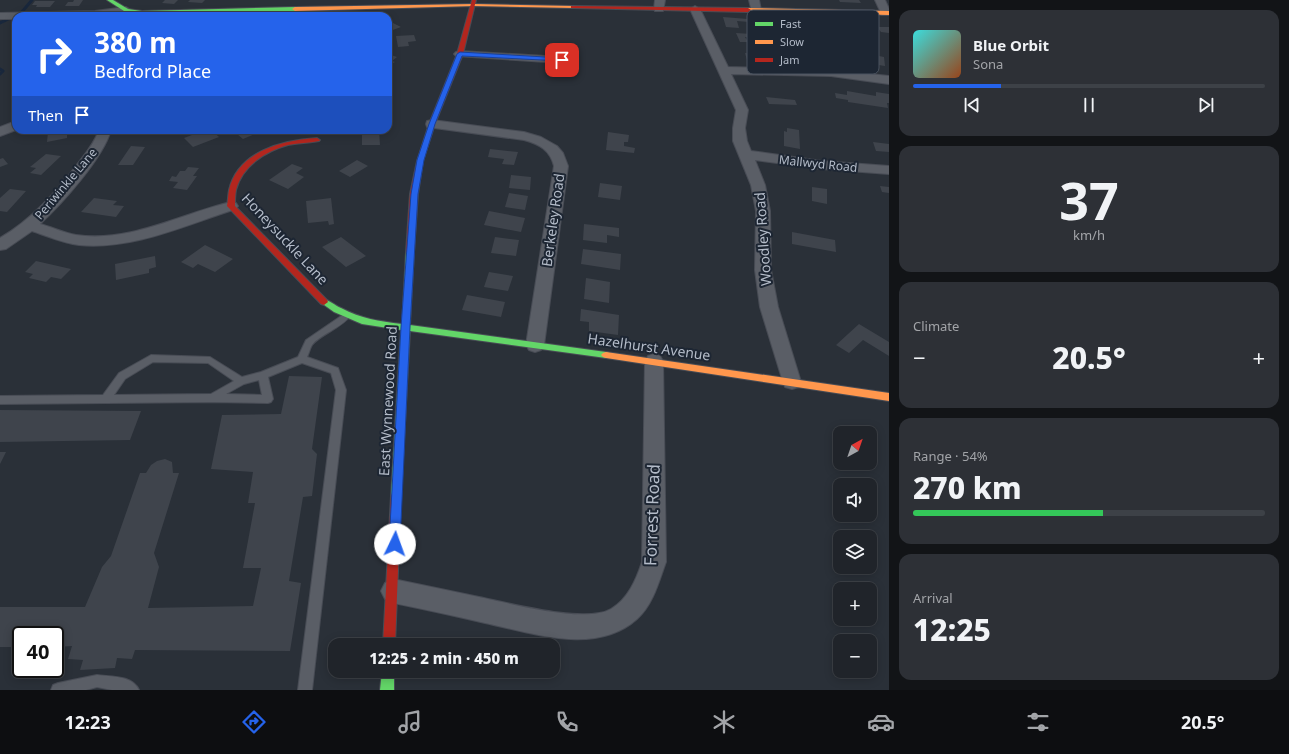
<!DOCTYPE html>
<html lang="en">
<head>
<meta charset="utf-8">
<style>
  :root { --surface:#20242a; --page:#2d3036; --text:#f1f3f6; --muted:#a2a4a8; --line:#3d4147; --accent:#2563eb }
  body { margin:0; font-family:"Noto Sans",sans-serif; background:var(--page); color:var(--text); height:100vh; display:flex; flex-direction:column; font-size:15px; white-space:nowrap }
  * { box-sizing:border-box; margin:0 }
  p { font-size:13px; color:var(--muted) }
  .icon { flex:none; width:22px; height:22px; fill:none; stroke:currentColor; stroke-width:2; stroke-linecap:round; stroke-linejoin:round }
  .map { position:relative; flex:1; overflow:hidden }
  .side { display:flex; flex-direction:column; gap:10px; padding:10px; background:#121417; width:400px }
  .side>* { flex:none }
  .banner { position:absolute; left:12px; top:12px; width:380px; height:122px; border-radius:12px; box-shadow:0 2px 10px #0003,0 0 0 1px var(--line); background:#2563eb; color:#fff; overflow:hidden }
  .needle { width:26px; rotate:40deg }
  .buttons { position:absolute; left:833px; top:426px; display:grid; gap:8px }
  .buttons a { display:grid; place-items:center; width:44px; height:44px; border-radius:8px; background:var(--surface); box-shadow:0 2px 10px #0003,0 0 0 1px var(--line); font-size:20px }
  .speed { position:absolute; left:12px; top:626px; display:flex; gap:8px; font-size:20px; font-weight:700; text-align:center }
  .speed>* { display:grid; place-content:center; width:52px; height:52px; border-radius:50%; background:var(--surface); box-shadow:0 2px 10px #0003,0 0 0 1px var(--line); line-height:1 }
  .speed .limit { border:2px solid #111; border-radius:6px; background:#fff; color:#111 }
  .pin { position:absolute; display:grid; place-items:center; width:34px; height:34px; color:#fff; margin:-17px; border-radius:8px; box-shadow:0 2px 6px #0006 }
  .me { position:absolute; width:44px; margin:-22px; rotate:3deg; stroke-linejoin:round; filter:drop-shadow(0 0 3px #0008) }
  .turn { display:flex; align-items:center; gap:14px; height:84px; padding:0 16px; font-size:18px }
  .turn .icon { width:52px; height:52px; stroke-width:2.5 }
  .turn b { display:block; font-size:28px; line-height:34px }
  .then { display:flex; align-items:center; height:38px; padding:0 16px; background:#0003; gap:8px; font-size:15px }
  .big { font-size:30px; font-weight:800; line-height:1.1 }
  .side .card { flex:1; display:flex; flex-direction:column; justify-content:center; gap:6px; min-width:0; padding:0 14px; border-radius:12px; background:var(--page) }
  .side .dial { align-items:center; gap:0 }
  .dial b { font-size:52px; line-height:1 }
  .song { display:flex; align-items:center; gap:12px }
  .cover { width:48px; height:48px; border-radius:6px; background:linear-gradient(135deg,hsl(180 70% 55%),hsl(20 70% 35%)) }
  .played { height:4px; border-radius:2px; background:linear-gradient(90deg,var(--accent) 25%,var(--line) 25%) }
  .keys { display:flex; justify-content:space-around; direction:ltr }
  .heat { display:flex; justify-content:space-between; align-items:center; font-size:22px; direction:ltr }
  .charge { height:6px; border-radius:3px; background:linear-gradient(90deg,#34c759 54%,var(--line) 0) }
  .trip { position:absolute; left:328px; top:638px; width:232px; height:40px; border-radius:12px; background:var(--surface); box-shadow:0 2px 10px #0003,0 0 0 1px var(--line); font-weight:800; line-height:40px; text-align:center }
  .dock { display:flex; height:64px; justify-content:space-around; align-items:center; background:#0d0e11; color:var(--muted) }
  .dock .icon { width:28px; height:28px }
  .dock .active { color:var(--accent) }
  .dock b { font-size:18px; color:var(--text) }
  main { display:flex; flex:1; min-height:0 }
  .map>svg:first-child { display:block }
  .lines { fill:none; stroke-linecap:round; stroke-linejoin:round }
  .stream { stroke:#19273c; stroke-width:3 }
  .building { fill:#3f444c }
  .lane-casing { stroke:#484c55; stroke-width:2 }
  .street-casing { stroke:#484c55; stroke-width:2 }
  .fast-casing { stroke:#484c55; stroke-width:2 }
  .slow-casing { stroke:#484c55; stroke-width:2 }
  .jam-casing { stroke:#484c55; stroke-width:2 }
  .lane { fill:#5a5e66; fill-rule:evenodd }
  .street { fill:#5a5e66; fill-rule:evenodd }
  .fast { fill:#63d668; fill-rule:evenodd }
  .slow { fill:#ff974d; fill-rule:evenodd }
  .jam { fill:#b3261e; fill-rule:evenodd }
  .route { fill:#2563eb; stroke:#184099 }
  .labels { text-anchor:middle; stroke-width:4; stroke-linejoin:round; paint-order:stroke }
  .far-street-label { font-size:12px; fill:#b4bcc9; stroke:#1d2633 }
  .street-label { font-size:14px; fill:#b4bcc9; stroke:#1d2633 }
  .near-street-label { font-size:17px; fill:#b4bcc9; stroke:#1d2633 }
  .key { fill:#1d2633; stroke:#4a5360; stroke-width:1 }
  .key-label { font-size:11px; fill:#b4bcc9 }
</style>
</head>
<body>
<main>
<div class="map">
<svg width="889" height="690" viewBox="0 0 889 690">
  <rect width="100%" height="100%" fill="#2a3038"/>
  <g class="lines">
    <path class="stream" d="M 0,23 L 21,13 L 32,0
      M 0,69 L 3,71 L 0,74"/>
  </g>
  <path class="building" d="M 74,0 L 83,0 L 79,6 L 65,6 L 68,2 L 73,2 Z
    M 165,0 L 178,0 L 174,4 L 162,3 Z
    M 190,0 L 205,0 L 202,3 L 188,2 Z
    M 839,0 L 859,0 L 861,3 L 840,2 Z
    M 35,1 L 55,1 L 50,7 L 36,7 L 37,5 L 32,5 Z
    M 723,17 L 748,19 L 749,22 L 737,21 L 739,28 L 726,27 Z
    M 388,21 L 389,21 L 401,27 L 390,31 L 388,30 Z
    M 877,27 L 889,27 L 889,33 L 881,32 Z
    M 736,33 L 752,34 L 754,37 L 745,37 L 748,42 L 740,42 Z
    M 414,35 L 416,41 L 408,42 L 409,46 L 398,47 L 396,36 Z
    M 866,51 L 874,53 L 874,55 L 884,57 L 885,66 L 872,64 L 871,59 L 860,57 L 860,53 L 866,54 Z
    M 765,52 L 779,53 L 781,57 L 770,57 L 772,61 L 747,60 L 745,53 L 766,55 Z
    M 388,54 L 397,57 L 392,61 L 395,62 L 391,64 L 388,63 Z
    M 847,91 L 876,96 L 876,92 L 889,94 L 889,103 L 887,103 L 888,108 L 848,102 L 848,100 L 836,98 L 835,93 L 847,95 Z
    M 766,97 L 795,100 L 797,105 L 769,104 Z
    M 787,128 L 799,130 L 800,149 L 784,146 L 784,131 L 787,132 Z
    M 44,130 L 67,130 L 67,138 L 47,142 L 48,132 L 44,133 Z
    M 138,130 L 153,130 L 154,133 L 138,135 Z
    M 198,130 L 200,132 L 211,130 L 219,137 L 193,147 L 184,138 L 192,135 L 189,133 Z
    M 246,130 L 264,130 L 243,139 L 237,134 Z
    M 362,130 L 379,130 L 380,145 L 362,145 Z
    M 608,132 L 629,135 L 628,142 L 624,142 L 624,146 L 635,148 L 634,153 L 606,150 Z
    M 873,142 L 889,144 L 889,152 L 876,151 Z
    M 131,146 L 145,147 L 133,165 L 118,165 Z
    M 490,149 L 518,152 L 514,165 L 502,164 L 504,159 L 488,157 Z
    M 46,154 L 61,156 L 41,175 L 30,173 L 36,168 L 30,167 Z
    M 3,158 L 8,164 L 0,167 L 0,159 Z
    M 357,160 L 368,166 L 350,177 L 339,171 Z
    M 292,164 L 303,168 L 296,173 L 304,177 L 288,189 L 269,180 Z
    M 188,167 L 199,168 L 193,176 L 197,176 L 187,190 L 173,188 L 178,182 L 169,181 L 172,176 L 176,177 L 180,171 L 185,171 Z
    M 511,175 L 531,177 L 530,190 L 509,188 Z
    M 600,183 L 622,186 L 620,200 L 598,197 Z
    M 880,186 L 889,187 L 889,193 L 882,192 Z
    M 812,187 L 827,189 L 827,204 L 812,201 Z
    M 10,189 L 26,191 L 7,212 L 0,211 L 0,198 Z
    M 509,193 L 528,196 L 525,210 L 505,207 Z
    M 94,198 L 117,201 L 113,205 L 124,206 L 116,217 L 81,212 Z
    M 331,198 L 334,224 L 329,225 L 328,221 L 308,223 L 306,201 Z
    M 489,211 L 525,218 L 521,232 L 484,225 Z
    M 584,224 L 619,228 L 619,237 L 607,235 L 607,243 L 583,240 Z
    M 792,232 L 835,240 L 836,252 L 792,244 Z
    M 341,237 L 366,256 L 346,267 L 322,247 Z
    M 495,237 L 519,240 L 516,256 L 491,253 Z
    M 205,245 L 233,259 L 215,272 L 198,264 L 193,268 L 181,262 Z
    M 583,249 L 621,254 L 620,270 L 581,264 Z
    M 155,256 L 156,267 L 149,269 L 149,273 L 116,280 L 115,264 Z
    M 36,261 L 71,269 L 61,279 L 51,277 L 46,282 L 29,278 L 33,274 L 25,272 Z
    M 489,272 L 513,276 L 508,291 L 484,287 Z
    M 586,278 L 610,282 L 609,303 L 584,299 Z
    M 467,295 L 505,302 L 501,317 L 462,310 Z
    M 581,309 L 619,315 L 618,335 L 589,331 L 589,322 L 580,321 Z
    M 859,324 L 889,342 L 889,356 L 863,340 L 849,353 L 836,345 Z
    M 289,376 L 322,377 L 312,449 L 317,454 L 312,496 L 303,497 L 289,581 L 301,583 L 290,651 L 135,650 L 132,659 L 117,658 L 115,668 L 80,670 L 83,660 L 68,659 L 72,646 L 55,647 L 55,635 L 21,635 L 21,647 L 0,647 L 0,607 L 85,607 L 102,567 L 111,556 L 140,473 L 146,473 L 151,465 L 157,461 L 165,459 L 172,462 L 173,473 L 179,473 L 154,553 L 159,567 L 148,608 L 253,606 L 261,568 L 243,568 L 255,503 L 248,503 L 253,472 L 211,469 L 222,415 L 281,414 Z
    M 0,410 L 141,411 L 130,440 L 0,442 Z
    M 0,452 L 6,452 L 0,464 Z"/>
  <g class="lines">
    <g class="lane-casing">
      <path id="lane" d="M 347,312 L 350,313 L 351,315 C 342,328 319,335 312,345 C 310,348 309,353 307,357 L 338,368 L 346,390 L 312,690 L 298,690 L 336,390 L 331,373 L 302,363 L 268,377 L 273,399 L 271,402 L 268,403 L 212,402 L 0,404 L 0,396 L 103,395 L 119,373 L 151,355 L 210,357 L 242,377 L 261,372 L 298,357 L 306,340 ZM 153,362 L 208,363 L 234,381 L 211,394 L 114,395 L 125,379 ZM 259,380 L 262,395 L 226,394 L 244,384 Z
        M 97,675 C 111,677 132,675 139,690 L 112,690 L 97,687 L 86,690 L 51,690 L 53,685 L 58,683 Z"/>
    </g>
    <g class="street-casing">
      <path id="street" d="M 655,0 L 665,0 L 663,11 L 655,11 L 654,9 Z
        M 749,0 L 759,0 L 761,10 L 760,12 L 752,12 Z
        M 875,0 L 885,0 L 889,9 L 889,15 L 882,15 Z
        M 695,6 L 700,9 L 728,67 L 831,70 L 889,76 L 889,84 L 831,76 L 731,74 L 748,110 L 745,128 L 747,141 L 751,151 L 822,161 L 889,166 L 889,174 L 822,169 L 755,160 L 765,185 L 770,211 L 771,270 L 778,307 L 801,382 L 799,387 L 792,389 L 785,387 L 783,382 L 760,307 L 755,270 L 756,211 L 751,185 L 733,141 L 733,128 L 736,110 L 690,9 Z
        M 126,7 L 131,10 L 130,12 L 103,16 L 16,16 L 16,19 L 0,19 L 0,13 L 95,11 Z
        M 460,51 L 562,57 L 568,60 L 562,63 L 456,56 L 454,54 L 456,52 Z
        M 432,120 L 524,132 L 541,137 L 557,146 L 563,153 L 568,166 L 544,345 L 541,350 L 535,352 L 529,350 L 526,345 L 554,166 C 550,150 539,144 524,140 L 427,127 L 426,124 L 427,121 Z
        M 16,121 L 16,130 L 0,136 L 0,127 Z
        M 99,130 L 111,130 C 103,158 62,204 40,224 C 52,227 64,233 76,235 C 130,243 180,214 231,202 L 236,203 L 238,206 L 236,209 C 185,225 134,250 79,245 C 63,243 47,236 32,231 L 6,249 L 0,250 L 0,238 C 31,220 54,194 76,166 C 85,154 94,144 99,130 Z
        M 654,354 L 660,356 L 663,361 L 666,562 C 659,581 653,605 637,619 C 596,656 532,633 485,623 C 455,616 424,609 393,603 L 385,599 L 381,591 L 385,583 L 393,579 C 422,585 451,591 479,597 C 509,603 585,624 611,609 C 628,599 636,580 642,562 L 645,361 L 648,356 Z"/>
    </g>
    <g class="fast-casing">
      <path id="fast" d="M 107,0 L 113,0 L 128,9 L 142,11 L 295,7 L 298,9 L 295,11 L 142,15 L 124,11 Z
        M 410,249 L 414,252 L 410,325 L 606,352 L 609,353 L 611,355 L 609,357 L 606,358 L 410,331 L 401,496 L 400,499 L 396,501 L 392,499 L 391,496 L 401,330 L 362,324 L 334,312 L 320,302 L 321,300 C 328,298 334,305 341,308 C 362,319 378,321 402,324 L 406,252 Z
        M 382,671 L 394,671 L 394,690 L 380,690 Z"/>
    </g>
    <g class="slow-casing">
      <path id="slow" d="M 474,4 L 573,6 L 575,7 L 573,8 L 474,6 L 295,11 L 292,9 L 295,7 Z
        M 748,8 L 889,11 L 889,15 L 746,11 L 746,9 Z
        M 606,352 L 889,393 L 889,401 L 606,358 L 603,357 L 601,355 L 603,353 Z"/>
    </g>
    <g class="jam-casing">
      <path id="jam" d="M 472,0 L 476,0 L 463,54 L 435,124 L 423,161 L 418,194 L 414,252 L 410,255 L 406,252 L 410,194 L 417,161 L 429,124 L 457,54 Z
        M 571,6 L 748,8 L 751,10 L 748,12 L 573,8 L 571,8 Z
        M 317,138 L 320,140 L 319,141 C 309,143 299,143 288,145 C 266,151 242,166 236,190 C 235,195 235,201 235,206 L 327,300 L 328,302 L 324,305 L 321,304 L 227,206 C 228,201 228,195 229,190 C 238,151 283,140 317,138 Z
        M 396,491 L 400,493 L 401,496 L 395,645 L 383,645 L 391,496 L 392,493 Z"/>
    </g>
    <use href="#lane" class="lane"/>
    <use href="#street" class="street"/>
    <use href="#fast" class="fast"/>
    <use href="#slow" class="slow"/>
    <use href="#jam" class="jam"/>
  </g>
  <path class="route" d="M 460,52 L 562,58 L 565,60 L 562,61 L 462,56 L 435,124 L 424,160 L 418,194 L 410,327 L 400,544 L 399,548 L 395,550 L 391,548 L 389,544 L 401,327 L 411,194 L 417,160 L 429,124 L 457,54 Z"/>
  <g class="labels">
    <g class="far-street-label">
      <text transform="translate(818 164) rotate(6)" y="4">Mallwyd Road</text>
      <text transform="translate(66 184) rotate(-50)" y="4">Periwinkle Lane</text>
    </g>
    <g class="street-label">
      <text transform="translate(553 220) rotate(-82)" y="5">Berkeley Road</text>
      <text transform="translate(285 239) rotate(47)" y="5">Honeysuckle Lane</text>
      <text transform="translate(763 239) rotate(-94)" y="5">Woodley Road</text>
      <text transform="translate(649 347) rotate(8)" y="5">Hazelhurst Avenue</text>
      <text transform="translate(388 401) rotate(-87)" y="5">East Wynnewood Road</text>
    </g>
    <g class="near-street-label">
      <text transform="translate(652 515) rotate(-88)" y="6">Forrest Road</text>
    </g>
  </g>
  <rect x="747" y="10" width="132" height="64" rx="6" class="key"/>
  <rect x="755" y="22" width="18" height="4" fill="#63d668"/>
  <rect x="755" y="40" width="18" height="4" fill="#ff974d"/>
  <rect x="755" y="58" width="18" height="4" fill="#b3261e"/>
  <g class="key-label">
    <text x="780" y="28">Fast</text>
    <text x="780" y="46">Slow</text>
    <text x="780" y="64">Jam</text>
  </g>
</svg>
<div class="buttons">
<a><svg class="needle" viewBox="-14 -14 28 28"><path d="M0-13l5 13h-10z" fill="#e53935"/><path d="M0 13l5-13h-10z" fill="#a2a4a8"/></svg></a>
<a><svg class="icon" aria-label="sound" viewBox="0 0 24 24"><path d="M4 9h4l5-4v14l-5-4H4zM17 9q2 3 0 6"/></svg></a>
<a><svg class="icon" aria-label="layers" viewBox="0 0 24 24"><path d="M12 4l9 5-9 5-9-5zM3 14l9 5 9-5"/></svg></a>
<a>+</a>
<a>−</a>
</div>
<div class="speed"><div class="limit">40</div></div>
<div class="pin" style="left:562px;top:60px;background:#d93025"><svg class="icon" aria-label="arrive" viewBox="0 0 24 24"><path d="M6 21V4h12l-3 4 3 4H6"/></svg></div>
<svg class="me" style="left:395px;top:544px" viewBox="-20 -20 40 40"><circle r="19" fill="#fff"/><path d="M0-13L10 11 0 6-10 11z" fill="#2563eb"/></svg>
<div class="trip">12:25 · 2 min · 450 m</div>
<div class="banner">
<div class="turn"><svg class="icon" aria-label="right" viewBox="0 0 24 24"><path d="M7 20v-9h11M14 6l5 5-5 5"/></svg><div><b>380 m</b>Bedford Place</div></div>
<div class="then">Then<svg class="icon" aria-label="arrive" viewBox="0 0 24 24"><path d="M6 21V4h12l-3 4 3 4H6"/></svg></div>
</div>
</div>
<section class="side">
<div class="card">
<div class="song"><i class="cover"></i><div><b>Blue Orbit</b><p>Sona</p></div></div>
<div class="played"></div>
<div class="keys"><svg class="icon" aria-label="previous" viewBox="0 0 24 24"><path d="M18 5L8 12l10 7zM5 5v14"/></svg><svg class="icon" aria-label="pause" viewBox="0 0 24 24"><path d="M8 5v14M16 5v14"/></svg><svg class="icon" aria-label="next" viewBox="0 0 24 24"><path d="M6 5l10 7-10 7zM19 5v14"/></svg></div>
</div>
<div class="card dial"><b>37</b><p>km/h</p></div>
<div class="card"><p>Climate</p>
<div class="heat"><a>−</a><b class="big">20.5°</b><a>+</a></div>
</div>
<div class="card"><p>Range · 54%</p><b class="big">270 km</b><div class="charge"></div></div>
<div class="card"><p>Arrival</p><b class="big">12:25</b></div>
</section>
</main>
<nav class="dock">
<b>12:23</b>
<svg class="icon active" aria-label="directions" viewBox="0 0 24 24"><path d="M12 3l9 9-9 9-9-9zM9 14v-3h6M13 9l2 2-2 2"/></svg>
<svg class="icon" aria-label="music" viewBox="0 0 24 24"><path d="M9 18V5l10-2v13"/><circle cx="6" cy="18" r="3"/><circle cx="16" cy="16" r="3"/></svg>
<svg class="icon" aria-label="phone" viewBox="0 0 24 24"><path d="M5 4h4l2 5-3 2q2 4 5 5l2-3 5 2v4C11 20 4 13 5 4z"/></svg>
<svg class="icon" aria-label="climate" viewBox="0 0 24 24"><path d="M12 3v18M4 7l16 10M4 17L20 7"/></svg>
<svg class="icon" aria-label="car" viewBox="0 0 24 24"><path d="M5 17H2v-5l4-1 3-4h7l3 4 3 1v5h-3M9 17h6M6 11h13"/><circle cx="7" cy="17" r="2"/><circle cx="17" cy="17" r="2"/></svg>
<svg class="icon" aria-label="filters" viewBox="0 0 24 24"><path d="M4 7h16M4 17h16"/><circle cx="9" cy="7" r="2"/><circle cx="15" cy="17" r="2"/></svg>
<b>20.5°</b>
</nav>
</body>
</html>
